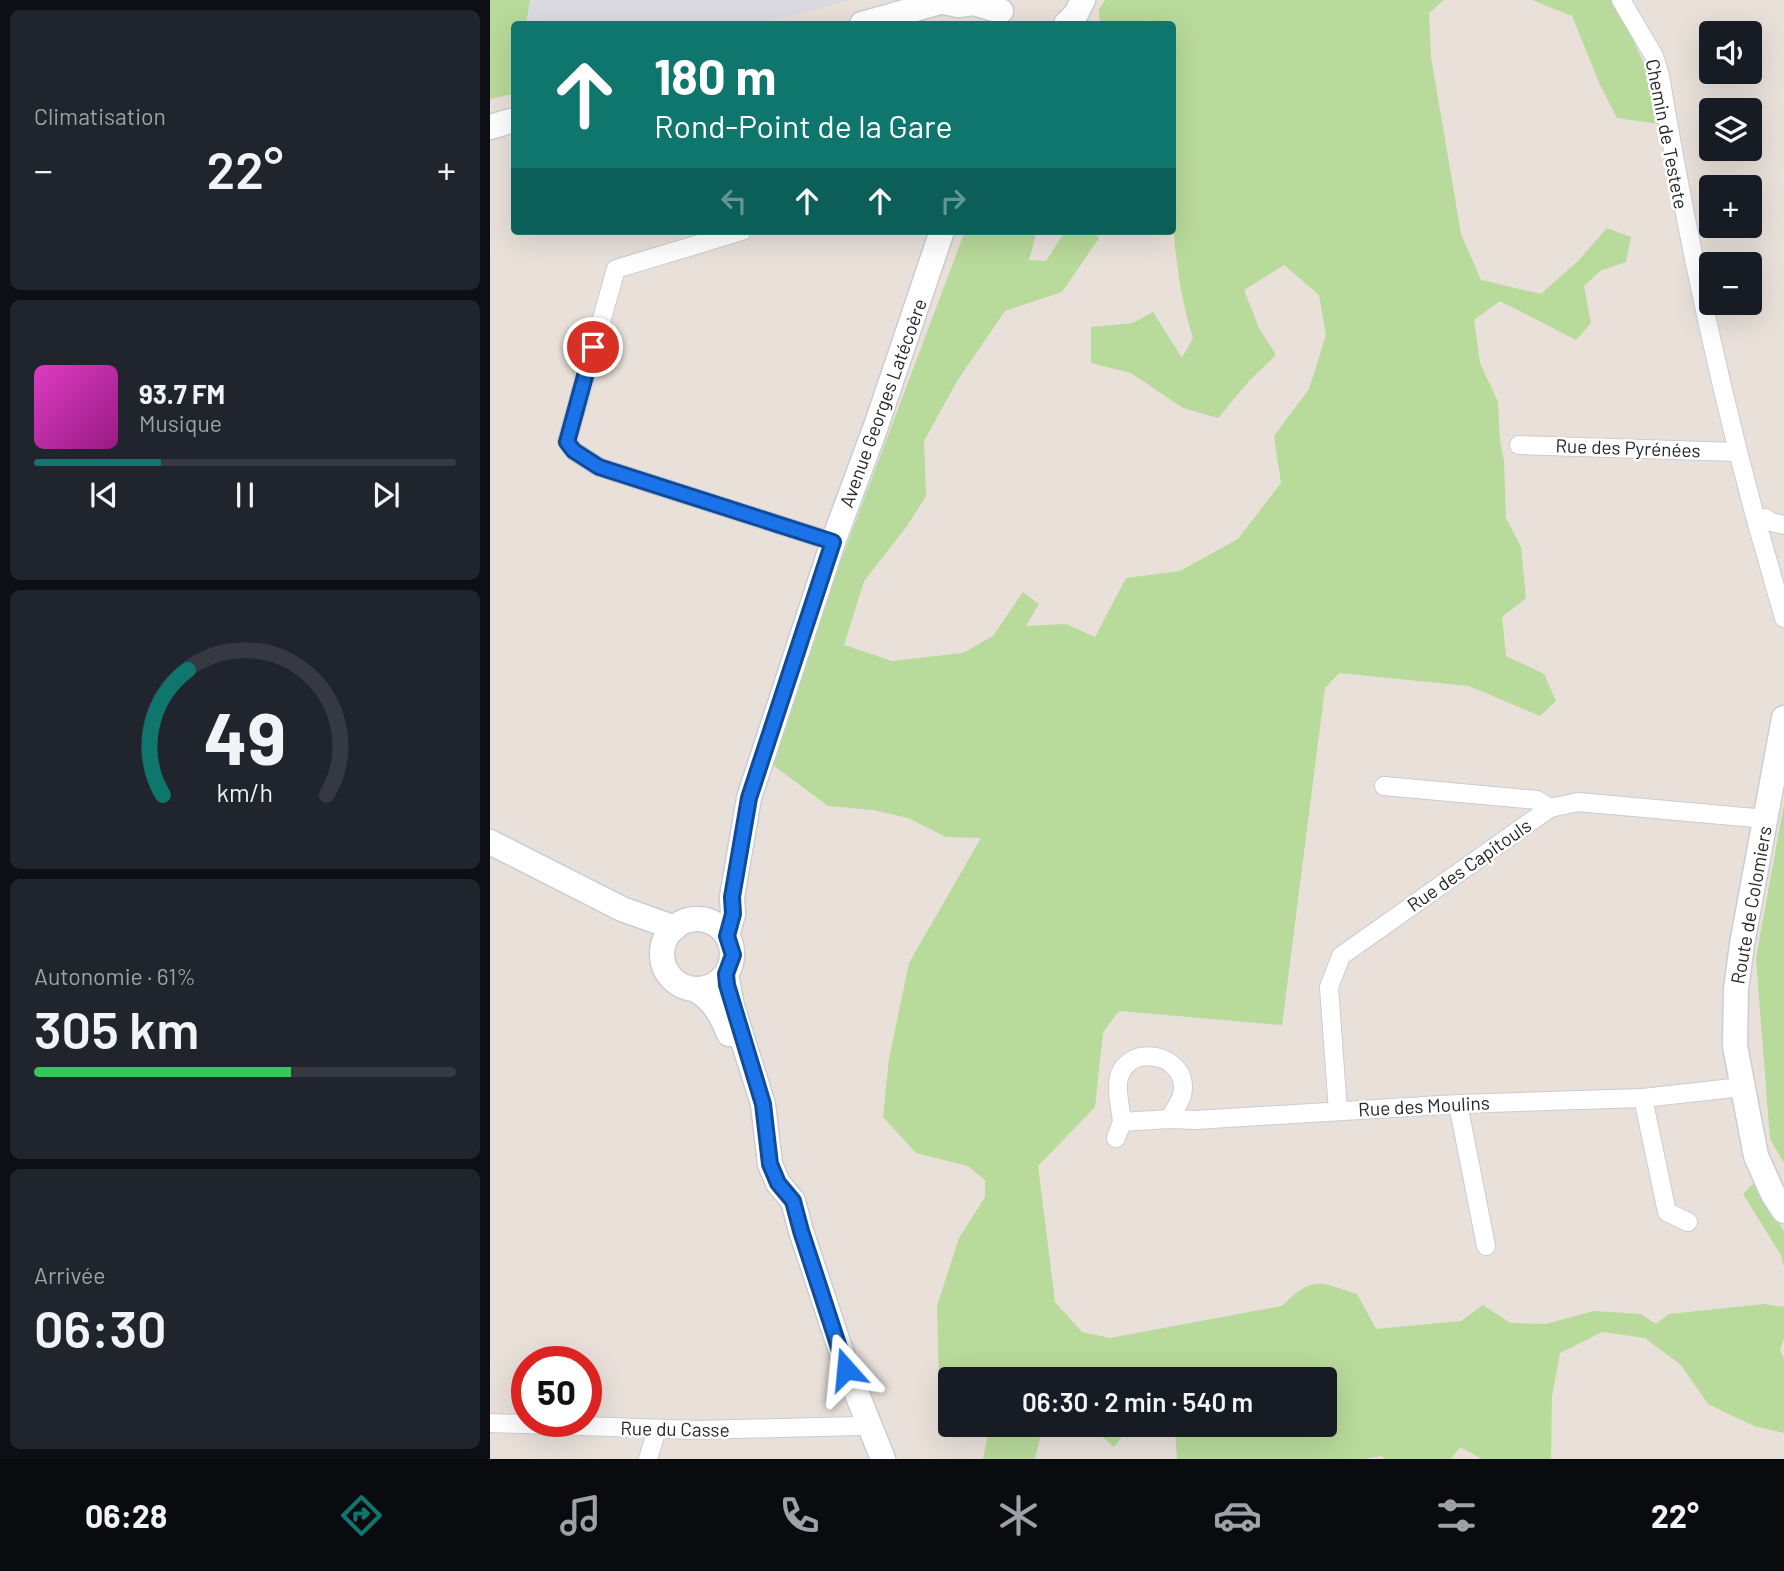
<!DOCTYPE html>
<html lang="fr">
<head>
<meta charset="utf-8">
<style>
  :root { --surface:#171b24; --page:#20242c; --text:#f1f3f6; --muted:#9ea1a6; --line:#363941; --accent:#0f766e }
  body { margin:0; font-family:Barlow,sans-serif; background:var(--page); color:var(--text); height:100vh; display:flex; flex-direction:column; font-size:26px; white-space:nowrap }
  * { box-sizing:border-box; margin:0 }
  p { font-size:23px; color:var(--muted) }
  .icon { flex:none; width:38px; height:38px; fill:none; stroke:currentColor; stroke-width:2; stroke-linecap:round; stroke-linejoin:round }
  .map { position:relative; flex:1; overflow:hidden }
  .details { display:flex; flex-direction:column; gap:10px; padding:10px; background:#0d0f14; width:490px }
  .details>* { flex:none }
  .guide { position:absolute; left:21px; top:21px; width:665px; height:214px; border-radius:7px; box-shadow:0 7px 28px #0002; background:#0f766e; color:#fff; overflow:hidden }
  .tools { position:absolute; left:1209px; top:21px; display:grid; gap:14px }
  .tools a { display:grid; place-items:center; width:63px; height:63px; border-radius:7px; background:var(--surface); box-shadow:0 7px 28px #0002; font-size:35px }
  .speed { position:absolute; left:21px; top:1346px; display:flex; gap:14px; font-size:35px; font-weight:700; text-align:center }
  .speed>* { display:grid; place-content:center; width:91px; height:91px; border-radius:50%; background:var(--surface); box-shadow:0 7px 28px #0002; line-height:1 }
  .speed .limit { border:10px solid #d22; background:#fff; color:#111 }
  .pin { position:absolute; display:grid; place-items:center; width:60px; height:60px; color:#fff; margin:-30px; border:4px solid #fff; border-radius:50%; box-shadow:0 2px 7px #0007 }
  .me { position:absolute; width:77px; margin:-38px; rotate:342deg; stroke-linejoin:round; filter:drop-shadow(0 0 5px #0008) }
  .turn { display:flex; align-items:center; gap:24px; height:147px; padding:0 28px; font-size:32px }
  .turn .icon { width:91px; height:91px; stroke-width:2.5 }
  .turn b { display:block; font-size:49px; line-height:60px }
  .lanes { display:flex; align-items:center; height:66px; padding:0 28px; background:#0003; justify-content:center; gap:35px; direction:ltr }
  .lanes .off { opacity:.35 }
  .big { font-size:52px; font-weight:600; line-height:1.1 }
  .details .card { flex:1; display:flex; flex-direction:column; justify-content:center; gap:10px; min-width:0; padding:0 24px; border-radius:10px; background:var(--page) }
  .details .dial { align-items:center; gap:0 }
  .dial svg { height:182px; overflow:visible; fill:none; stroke:var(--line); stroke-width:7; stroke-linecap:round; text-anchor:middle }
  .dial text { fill:var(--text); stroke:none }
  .song { display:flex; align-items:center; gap:21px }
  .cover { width:84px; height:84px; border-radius:10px; background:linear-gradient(135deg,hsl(310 70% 55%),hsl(310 70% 35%)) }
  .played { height:7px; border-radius:4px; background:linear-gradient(90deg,var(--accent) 30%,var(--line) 30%) }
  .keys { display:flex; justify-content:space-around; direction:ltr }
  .heat { display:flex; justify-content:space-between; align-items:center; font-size:38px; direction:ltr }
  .charge { height:10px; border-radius:5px; background:linear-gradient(90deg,#34c759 61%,var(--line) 0) }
  .trip { position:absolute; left:448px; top:1367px; width:399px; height:70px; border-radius:7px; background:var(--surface); box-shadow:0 7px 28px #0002; font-weight:600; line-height:70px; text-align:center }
  .tabs { display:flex; height:112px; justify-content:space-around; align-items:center; background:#090b0e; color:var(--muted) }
  .tabs .icon { width:49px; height:49px }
  .tabs .current { color:var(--accent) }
  .tabs b { font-size:32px; color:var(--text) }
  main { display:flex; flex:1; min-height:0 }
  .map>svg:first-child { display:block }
  .industrial { fill:#dbd9e1 }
  .green { fill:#b8da9a }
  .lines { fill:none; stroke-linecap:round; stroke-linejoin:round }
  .street-casing { stroke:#c8cdd7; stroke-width:20 }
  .secondary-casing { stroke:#c8cdd7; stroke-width:27 }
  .street { stroke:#fff; stroke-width:18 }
  .secondary { stroke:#fff; stroke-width:24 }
  .route-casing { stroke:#114b97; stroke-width:18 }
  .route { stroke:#1a73e8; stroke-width:12 }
  .labels { text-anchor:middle; stroke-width:5; stroke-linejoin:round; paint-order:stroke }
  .street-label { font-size:19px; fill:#272727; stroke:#fff }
</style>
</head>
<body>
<main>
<section class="details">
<div class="card"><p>Climatisation</p>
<div class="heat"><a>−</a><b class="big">22°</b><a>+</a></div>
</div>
<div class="card">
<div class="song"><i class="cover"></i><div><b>93.7 FM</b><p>Musique</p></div></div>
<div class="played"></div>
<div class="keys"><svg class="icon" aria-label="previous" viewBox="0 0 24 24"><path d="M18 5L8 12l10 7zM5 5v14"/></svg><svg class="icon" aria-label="pause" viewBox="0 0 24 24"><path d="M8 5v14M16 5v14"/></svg><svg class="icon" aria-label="next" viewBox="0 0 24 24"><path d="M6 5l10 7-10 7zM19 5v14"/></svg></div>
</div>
<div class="card dial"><svg viewBox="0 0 100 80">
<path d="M14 69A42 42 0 1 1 86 69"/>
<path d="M14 69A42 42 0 0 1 25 14" stroke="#0f766e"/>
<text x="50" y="56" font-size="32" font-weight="700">49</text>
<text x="50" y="72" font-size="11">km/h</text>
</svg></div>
<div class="card"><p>Autonomie · 61%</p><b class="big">305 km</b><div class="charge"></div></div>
<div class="card"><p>Arrivée</p><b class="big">06:30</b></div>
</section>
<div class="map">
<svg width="1294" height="1459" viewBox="0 0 1294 1459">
  <rect width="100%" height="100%" fill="#e8e0d9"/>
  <path class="industrial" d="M 0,0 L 360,0 L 270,24 L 24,24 Z"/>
  <path class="green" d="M 0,0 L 40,0 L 36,24 L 24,24 L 24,94 L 0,99 Z
    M 615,0 L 954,0 L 939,13 L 941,57 L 971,234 L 991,280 L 1051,294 L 1088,261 L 1117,228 L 1141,237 L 1136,262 L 1110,271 L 1094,286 L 1101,323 L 1086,340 L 1010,301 L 984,320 L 990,363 L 1008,402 L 1010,441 L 1014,461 L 1016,518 L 1031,547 L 1036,598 L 1012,617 L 1016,656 L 1054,674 L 1066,701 L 1050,716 L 979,686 L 849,673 L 835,688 L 792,1025 L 629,1011 L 613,1032 L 605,1107 L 548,1166 L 565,1302 L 592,1332 L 620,1338 L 792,1306 C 824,1275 828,1282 867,1294 L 886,1329 L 971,1321 L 993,1305 L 1020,1323 L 1056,1324 L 1104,1311 L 1151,1314 L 1166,1324 L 1179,1314 L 1274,1304 L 1294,1307 L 1294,1338 L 1290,1350 L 1294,1358 L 1294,1433 L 1264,1426 L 1218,1404 L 1191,1365 L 1155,1338 L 1112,1332 L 1070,1353 L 1062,1396 L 1061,1459 L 992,1459 L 970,1447 L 961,1459 L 894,1459 L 892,1456 L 873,1459 L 687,1459 L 685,1431 L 671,1425 L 835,1424 L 835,1379 L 460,1379 L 460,1390 L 449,1382 L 447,1306 L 469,1238 L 495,1197 L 495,1180 L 478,1166 L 426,1153 L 393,1117 L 399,1059 L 419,963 L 491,838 L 456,837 L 418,818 L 383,810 L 338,806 L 276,760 L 475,231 L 547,231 L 539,260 L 556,261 L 575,231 L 603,231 L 609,238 L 572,292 L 515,311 L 467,381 L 434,441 L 436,496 L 417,526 L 374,581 L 354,645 L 402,661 L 473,653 L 503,636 L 533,592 L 549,604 L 536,626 L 576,624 L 605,637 L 636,578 L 690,571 L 748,539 L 791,483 L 784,436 L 819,389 L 836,335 L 829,295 L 794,265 L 754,290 L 769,328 L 786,355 L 759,381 L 728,418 L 693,408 L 641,373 L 601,363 L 601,327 L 643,323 L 663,312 L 692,358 L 703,338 C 672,239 683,127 682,24 L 610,24 L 609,9 Z
    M 1042,0 L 1125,0 L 1161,80 L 1169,124 L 1127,118 L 1111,87 L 1082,16 Z
    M 1294,804 L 1294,1163 L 1280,1139 L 1266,958 Z
    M 1269,1178 L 1272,1197 L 1294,1231 L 1294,1267 L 1291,1255 L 1253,1194 Z
    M 491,1425 L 558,1425 L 552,1429 L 545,1459 L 493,1459 L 498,1433 Z
    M 599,1425 L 641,1425 L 624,1447 Z"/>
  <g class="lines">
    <g class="street-casing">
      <path id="street" d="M 1131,0 L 1164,56 L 1170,76 C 1195,225 1226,373 1266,520
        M 252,231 L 126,269 L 77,441 L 84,451 L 109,467 L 343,542
        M 1029,445 L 1247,452
        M 1294,525 L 1281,522 L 1275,518 L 1266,520 L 1294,618
        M 894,786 L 1047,800 L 1060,808
        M 1153,1098 L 1177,1212 L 1198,1222
        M 968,1104 L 996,1246
        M 848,1111 L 839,987 L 851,956 L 1060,808 L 1088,802 L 1276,819
        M 632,1122 C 631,1110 627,1096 628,1084 C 631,1040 702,1052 692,1095 C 690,1103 683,1112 679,1119
        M 626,1138 L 632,1122 L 679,1119 L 705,1120 L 968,1104 L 1153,1098 L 1252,1087
        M 0,1423 L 207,1430 L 370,1426
        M 158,1459 L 167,1429"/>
    </g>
    <g class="secondary-casing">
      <path id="secondary" d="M 454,2 L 468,5 L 483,3 L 511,11
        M 372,24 L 457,0
        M 576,24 L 586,14 L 593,0
        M 0,127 L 24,120
        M 1294,718 L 1252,944 L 1246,989 L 1245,1046 L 1266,1156 L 1283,1194 L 1294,1211
        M 0,842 L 132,909 L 185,928
        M172 954a35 35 0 1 1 70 0a35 35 0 1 1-70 0Z
        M 237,936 L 243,914 L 242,897 L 259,798 L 343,542 L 386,426 L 452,231
        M 236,974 L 242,1006 L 273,1104 L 280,1164 L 288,1183 L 303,1201 L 311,1231 L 357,1369 L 393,1459
        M 204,989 C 223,999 231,1014 239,1034"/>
    </g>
    <use href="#street" class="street"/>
    <use href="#secondary" class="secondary"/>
  </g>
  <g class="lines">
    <g class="route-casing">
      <path id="route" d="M 103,347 L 77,442 L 84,451 L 109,467 L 343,542 L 259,798 L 242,897 L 243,914 L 237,936 L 243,955 L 236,974 L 237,985 L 273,1104 L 280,1164 L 288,1183 L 303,1201 L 311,1231 L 356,1369"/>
    </g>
    <use href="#route" class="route"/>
  </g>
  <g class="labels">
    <g class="street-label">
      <text transform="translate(1177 134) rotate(79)" y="7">Chemin de Testete</text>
      <text transform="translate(393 403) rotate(-70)" y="7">Avenue Georges Latécoère</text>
      <text transform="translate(1138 448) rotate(2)" y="7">Rue des Pyrénées</text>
      <text transform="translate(979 865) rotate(-35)" y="7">Rue des Capitouls</text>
      <text transform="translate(1261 905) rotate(-80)" y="7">Route de Colomiers</text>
      <text transform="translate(934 1106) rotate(-3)" y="7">Rue des Moulins</text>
      <text transform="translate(185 1429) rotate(1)" y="7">Rue du Casse</text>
    </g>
  </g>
</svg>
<div class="tools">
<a><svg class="icon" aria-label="sound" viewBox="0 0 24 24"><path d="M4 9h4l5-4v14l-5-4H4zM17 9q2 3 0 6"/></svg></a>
<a><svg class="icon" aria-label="layers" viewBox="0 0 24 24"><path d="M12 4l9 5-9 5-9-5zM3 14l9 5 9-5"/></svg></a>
<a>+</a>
<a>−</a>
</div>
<div class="speed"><div class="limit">50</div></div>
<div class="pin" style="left:103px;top:347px;background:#d93025"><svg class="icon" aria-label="arrive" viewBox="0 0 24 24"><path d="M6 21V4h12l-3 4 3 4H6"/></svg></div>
<svg class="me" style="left:356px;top:1369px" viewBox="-20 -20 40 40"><path d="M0-17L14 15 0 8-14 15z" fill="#1a73e8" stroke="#fff" stroke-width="4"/></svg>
<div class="trip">06:30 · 2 min · 540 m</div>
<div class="guide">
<div class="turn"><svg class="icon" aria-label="ahead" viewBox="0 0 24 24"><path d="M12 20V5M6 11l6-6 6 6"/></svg><div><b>180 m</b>Rond-Point de la Gare</div></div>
<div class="lanes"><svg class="icon off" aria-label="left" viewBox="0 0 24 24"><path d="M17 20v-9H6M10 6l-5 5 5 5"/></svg><svg class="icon" aria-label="ahead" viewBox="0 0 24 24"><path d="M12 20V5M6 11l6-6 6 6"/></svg><svg class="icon" aria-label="ahead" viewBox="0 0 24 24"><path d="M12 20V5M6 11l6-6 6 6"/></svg><svg class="icon off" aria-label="right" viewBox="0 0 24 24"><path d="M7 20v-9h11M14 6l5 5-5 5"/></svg></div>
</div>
</div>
</main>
<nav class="tabs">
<b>06:28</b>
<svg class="icon current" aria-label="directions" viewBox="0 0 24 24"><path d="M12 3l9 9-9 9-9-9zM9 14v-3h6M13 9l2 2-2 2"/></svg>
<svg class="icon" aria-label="music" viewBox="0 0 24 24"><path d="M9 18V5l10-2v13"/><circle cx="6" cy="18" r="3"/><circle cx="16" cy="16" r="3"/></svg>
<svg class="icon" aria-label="phone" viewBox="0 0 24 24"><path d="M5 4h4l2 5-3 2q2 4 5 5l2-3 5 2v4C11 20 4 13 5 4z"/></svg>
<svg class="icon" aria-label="climate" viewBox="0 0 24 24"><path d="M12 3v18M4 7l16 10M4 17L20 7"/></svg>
<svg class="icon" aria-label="car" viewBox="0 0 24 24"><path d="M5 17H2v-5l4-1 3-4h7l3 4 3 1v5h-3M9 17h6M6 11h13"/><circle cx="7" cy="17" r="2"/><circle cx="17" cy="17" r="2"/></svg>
<svg class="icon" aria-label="filters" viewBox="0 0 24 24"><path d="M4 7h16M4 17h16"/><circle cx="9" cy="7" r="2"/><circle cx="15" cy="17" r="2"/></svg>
<b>22°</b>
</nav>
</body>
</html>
